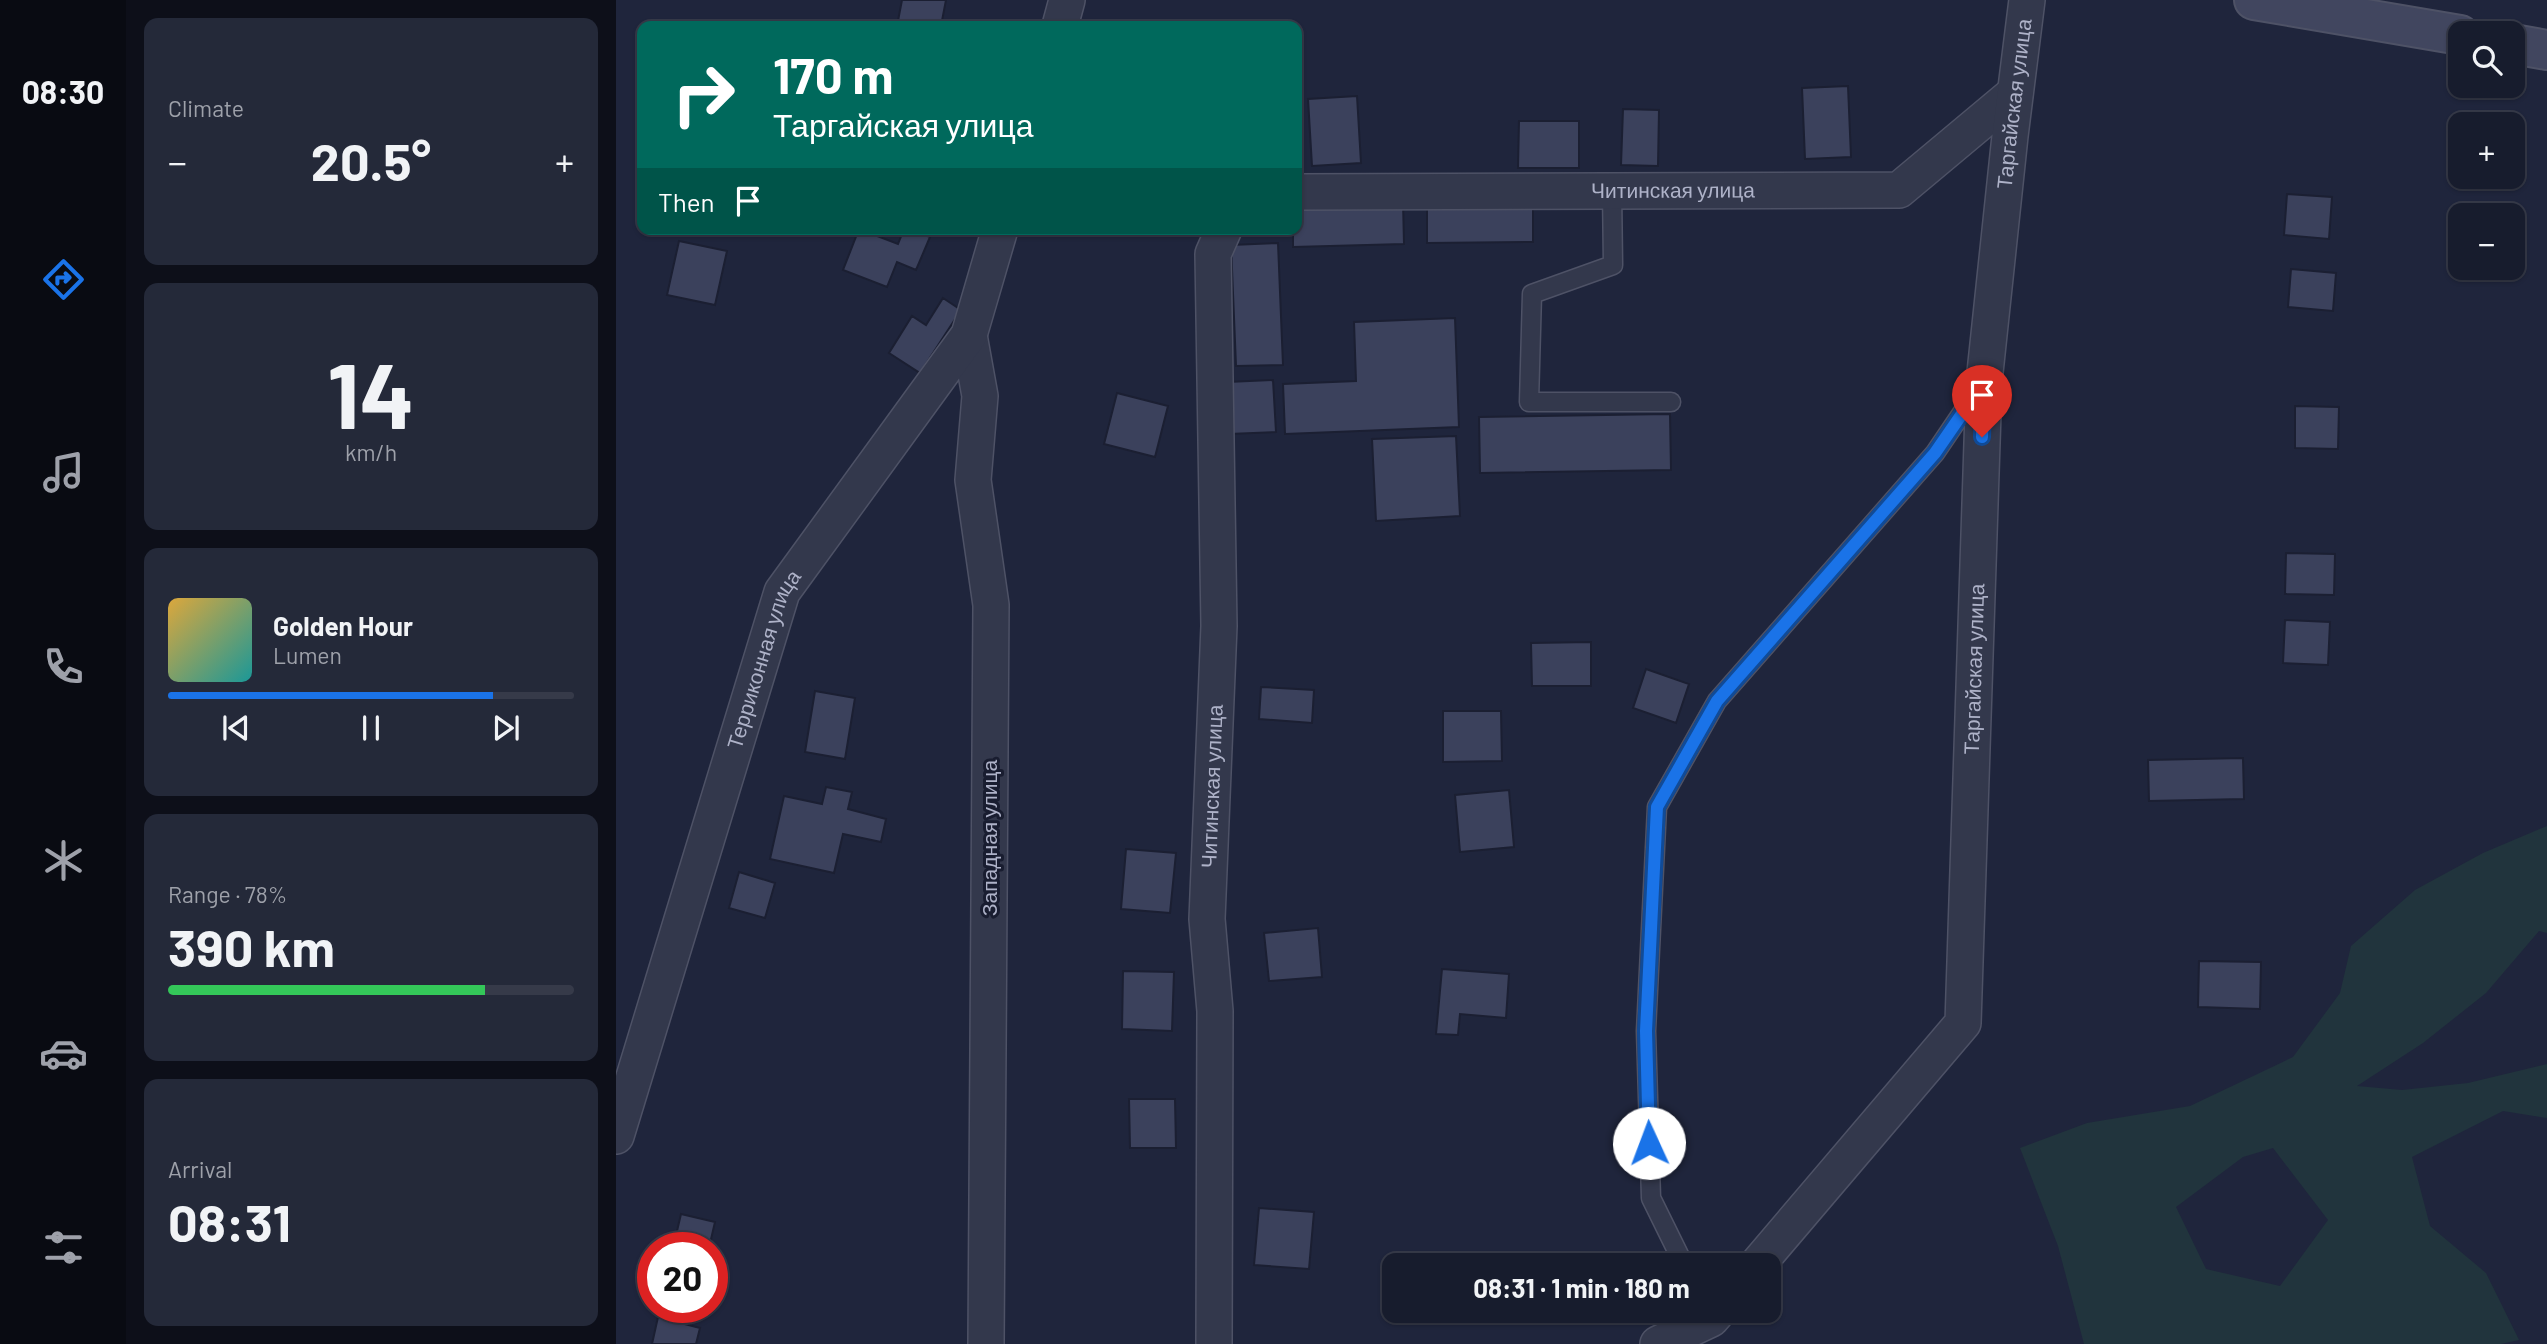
<!DOCTYPE html>
<html lang="en">
<head>
<meta charset="utf-8">
<style>
  :root { --surface:#171c2d; --page:#242939; --text:#f1f3f6; --muted:#9ea1aa; --line:#363a49; --accent:#1a73e8 }
  body { margin:0; font-family:Barlow,sans-serif; background:var(--page); color:var(--text); height:100vh; display:flex; flex-direction:column; font-size:26px; white-space:nowrap }
  * { box-sizing:border-box; margin:0 }
  p { font-size:23px; color:var(--muted) }
  .icon { flex:none; width:38px; height:38px; fill:none; stroke:currentColor; stroke-width:2; stroke-linecap:round; stroke-linejoin:round }
  .map { position:relative; flex:1; overflow:hidden }
  .drawer { display:flex; flex-direction:column; gap:18px; padding:18px; background:#0d0f19; width:490px }
  .drawer>* { flex:none }
  .banner { position:absolute; left:21px; top:21px; width:665px; height:214px; border-radius:14px; box-shadow:0 2px 5px #0004,0 0 0 2px var(--line); background:#00695c; color:#fff; overflow:hidden }
  .tools { position:absolute; left:1832px; top:21px; display:grid; gap:14px }
  .tools a { display:grid; place-items:center; width:77px; height:77px; border-radius:14px; background:var(--surface); box-shadow:0 2px 5px #0004,0 0 0 2px var(--line); font-size:35px }
  .speed { position:absolute; left:21px; top:1232px; display:flex; gap:14px; font-size:35px; font-weight:700; text-align:center }
  .speed>* { display:grid; place-content:center; width:91px; height:91px; border-radius:50%; background:var(--surface); box-shadow:0 2px 5px #0004,0 0 0 2px var(--line); line-height:1 }
  .speed .limit { border:10px solid #d22; background:#fff; color:#111 }
  .pin { position:absolute; display:grid; place-items:center; width:60px; height:60px; color:#fff; margin:-72px -30px; border-radius:50% 50% 50% 0; rotate:-45deg; box-shadow:0 0 7px #0007 }
  .pin .icon { rotate:45deg }
  .me { position:absolute; width:77px; margin:-38px; rotate:358deg; stroke-linejoin:round; filter:drop-shadow(0 0 5px #0008) }
  .turn { display:flex; align-items:center; gap:24px; height:147px; padding:0 21px; font-size:32px }
  .turn .icon { width:91px; height:91px; stroke-width:2.5 }
  .turn b { display:block; font-size:49px; line-height:60px }
  .then { display:flex; align-items:center; height:66px; padding:0 21px; background:#0003; gap:14px; font-size:26px }
  .big { font-size:52px; font-weight:700; line-height:1.1 }
  .drawer .widget { flex:1; display:flex; flex-direction:column; justify-content:center; gap:10px; min-width:0; padding:0 24px; border-radius:14px; background:var(--page) }
  .drawer .dial { align-items:center; gap:0 }
  .dial b { font-size:91px; line-height:1 }
  .song { display:flex; align-items:center; gap:21px }
  .cover { width:84px; height:84px; border-radius:10px; background:linear-gradient(135deg,hsl(40 70% 55%),hsl(180 70% 35%)) }
  .played { height:7px; border-radius:4px; background:linear-gradient(90deg,var(--accent) 80%,var(--line) 80%) }
  .keys { display:flex; justify-content:space-around; direction:ltr }
  .heat { display:flex; justify-content:space-between; align-items:center; font-size:38px; direction:ltr }
  .charge { height:10px; border-radius:5px; background:linear-gradient(90deg,#34c759 78%,var(--line) 0) }
  .trip { position:absolute; left:766px; top:1253px; width:399px; height:70px; border-radius:14px; background:var(--surface); box-shadow:0 2px 5px #0004,0 0 0 2px var(--line); font-weight:700; line-height:70px; text-align:center }
  main { display:flex; flex:1; min-height:0 }
  .tabs { display:flex; flex-direction:column; width:126px; justify-content:space-around; align-items:center; background:#090b12; color:var(--muted) }
  .tabs .icon { width:49px; height:49px }
  .tabs .on { color:var(--accent) }
  .tabs b { font-size:32px; color:var(--text) }
  .map>svg:first-child { display:block }
  .green { fill:#21343d; fill-rule:evenodd }
  .building { fill:#3b415c; stroke:#1b1f32; stroke-width:2 }
  .lines { fill:none; stroke-linecap:round; stroke-linejoin:round }
  .service-casing { stroke:#4e5266; stroke-width:21 }
  .minor-casing { stroke:#4e5266; stroke-width:38 }
  .secondary-casing { stroke:#4e5266; stroke-width:42 }
  .service { stroke:#33384c; stroke-width:18 }
  .minor { stroke:#33384c; stroke-width:35 }
  .secondary { stroke:#41465f; stroke-width:38 }
  .route-casing { stroke:#114b97; stroke-width:18 }
  .route { stroke:#1a73e8; stroke-width:12 }
  .labels { text-anchor:middle; stroke-width:6; stroke-linejoin:round; paint-order:stroke }
  .street-label { font-size:21px; fill:#aeb2c8; stroke:#191d30 }
</style>
</head>
<body>
<main>
<nav class="tabs">
<b>08:30</b>
<svg class="icon on" aria-label="directions" viewBox="0 0 24 24"><path d="M12 3l9 9-9 9-9-9zM9 14v-3h6M13 9l2 2-2 2"/></svg>
<svg class="icon" aria-label="music" viewBox="0 0 24 24"><path d="M9 18V5l10-2v13"/><circle cx="6" cy="18" r="3"/><circle cx="16" cy="16" r="3"/></svg>
<svg class="icon" aria-label="phone" viewBox="0 0 24 24"><path d="M5 4h4l2 5-3 2q2 4 5 5l2-3 5 2v4C11 20 4 13 5 4z"/></svg>
<svg class="icon" aria-label="climate" viewBox="0 0 24 24"><path d="M12 3v18M4 7l16 10M4 17L20 7"/></svg>
<svg class="icon" aria-label="car" viewBox="0 0 24 24"><path d="M5 17H2v-5l4-1 3-4h7l3 4 3 1v5h-3M9 17h6M6 11h13"/><circle cx="7" cy="17" r="2"/><circle cx="17" cy="17" r="2"/></svg>
<svg class="icon" aria-label="filters" viewBox="0 0 24 24"><path d="M4 7h16M4 17h16"/><circle cx="9" cy="7" r="2"/><circle cx="15" cy="17" r="2"/></svg>
</nav>
<section class="drawer">
<div class="widget"><p>Climate</p>
<div class="heat"><a>−</a><b class="big">20.5°</b><a>+</a></div>
</div>
<div class="widget dial"><b>14</b><p>km/h</p></div>
<div class="widget">
<div class="song"><i class="cover"></i><div><b>Golden Hour</b><p>Lumen</p></div></div>
<div class="played"></div>
<div class="keys"><svg class="icon" aria-label="previous" viewBox="0 0 24 24"><path d="M18 5L8 12l10 7zM5 5v14"/></svg><svg class="icon" aria-label="pause" viewBox="0 0 24 24"><path d="M8 5v14M16 5v14"/></svg><svg class="icon" aria-label="next" viewBox="0 0 24 24"><path d="M6 5l10 7-10 7zM19 5v14"/></svg></div>
</div>
<div class="widget"><p>Range · 78%</p><b class="big">390 km</b><div class="charge"></div></div>
<div class="widget"><p>Arrival</p><b class="big">08:31</b></div>
</section>
<div class="map">
<svg width="1931" height="1344" viewBox="0 0 1931 1344">
  <rect width="100%" height="100%" fill="#1f253c"/>
  <path class="green" d="M 1931,826 L 1931,933 L 1923,931 L 1870,993 L 1807,1043 L 1741,1086 L 1786,1090 L 1852,1083 L 1931,1064 L 1931,1118 L 1887,1111 L 1796,1157 L 1814,1226 L 1870,1273 L 1903,1340 L 1885,1344 L 1468,1344 L 1442,1246 L 1404,1148 L 1471,1123 L 1574,1106 L 1677,1057 L 1724,993 L 1735,946 L 1799,890 L 1867,853 ZM 1657,1148 L 1712,1220 L 1664,1286 L 1590,1269 L 1560,1207 L 1627,1157 Z"/>
  <path class="building" d="M 286,0 L 330,0 L 325,26 L 281,26 Z
    M 1232,86 L 1235,157 L 1189,159 L 1186,88 Z
    M 741,96 L 745,163 L 696,166 L 692,99 Z
    M 1007,109 L 1043,110 L 1042,166 L 1005,165 Z
    M 903,121 L 963,121 L 963,168 L 902,168 Z
    M 1671,194 L 1716,197 L 1713,239 L 1668,235 Z
    M 917,197 L 917,242 L 811,243 L 811,198 Z
    M 787,201 L 788,244 L 677,247 L 677,229 L 681,229 L 681,204 Z
    M 243,229 L 282,244 L 288,229 L 295,229 L 314,237 L 300,270 L 281,262 L 271,287 L 227,270 Z
    M 63,241 L 111,251 L 99,305 L 51,295 Z
    M 662,243 L 667,365 L 620,366 L 615,245 Z
    M 1675,269 L 1720,273 L 1717,311 L 1672,307 Z
    M 327,298 L 345,310 L 304,373 L 273,353 L 296,316 L 310,325 Z
    M 839,318 L 843,427 L 669,434 L 667,384 L 740,381 L 738,322 Z
    M 657,380 L 660,432 L 613,434 L 611,382 Z
    M 501,393 L 552,406 L 539,457 L 488,444 Z
    M 1679,406 L 1723,407 L 1722,449 L 1679,448 Z
    M 1054,414 L 1055,470 L 864,473 L 863,417 Z
    M 840,436 L 844,516 L 760,521 L 756,439 Z
    M 1670,553 L 1719,554 L 1718,595 L 1669,594 Z
    M 1669,620 L 1714,622 L 1712,665 L 1667,663 Z
    M 975,642 L 975,686 L 916,686 L 915,643 Z
    M 1030,669 L 1073,684 L 1060,723 L 1017,708 Z
    M 645,687 L 698,690 L 696,723 L 643,719 Z
    M 199,691 L 239,698 L 229,759 L 189,752 Z
    M 827,711 L 885,711 L 886,761 L 827,762 Z
    M 1627,758 L 1628,799 L 1533,801 L 1532,760 Z
    M 210,787 L 236,792 L 232,809 L 270,819 L 265,842 L 227,834 L 218,873 L 154,859 L 168,796 L 206,804 Z
    M 893,790 L 898,847 L 844,852 L 839,795 Z
    M 510,849 L 560,853 L 554,913 L 505,909 Z
    M 123,872 L 159,883 L 149,918 L 113,908 Z
    M 702,928 L 706,977 L 653,981 L 648,933 Z
    M 1583,961 L 1645,962 L 1644,1009 L 1582,1007 Z
    M 826,969 L 893,974 L 890,1018 L 844,1014 L 842,1035 L 820,1034 Z
    M 507,971 L 558,972 L 556,1031 L 506,1029 Z
    M 513,1099 L 559,1099 L 560,1148 L 514,1148 Z
    M 643,1208 L 698,1212 L 693,1269 L 638,1265 Z
    M 65,1214 L 99,1222 L 93,1248 L 57,1248 Z
    M 42,1317 L 84,1328 L 80,1344 L 36,1344 Z"/>
  <g class="lines">
    <g class="service-casing">
      <path id="service" d="M 996,190 L 997,265 L 916,294 L 913,402 L 1055,402
        M 1068,1265 L 1035,1198 L 1030,1031 L 1041,807 L 1101,701 L 1319,453 L 1363,388"/>
    </g>
    <g class="minor-casing">
      <g id="minor">
        <path d="M 444,26 L 451,0"/>
        <path id="s1" d="M 681,192 L 1283,190 L 1399,93"/>
        <path d="M 353,335 L 364,396 L 357,480 L 375,605 L 370,1344"/>
        <path id="s2" d="M 0,1136 L 166,592 L 353,335 L 384,229"/>
        <path id="s3" d="M 1141,1265 L 1347,1023 L 1368,382 L 1394,136 L 1411,0"/>
        <path id="s4" d="M 598,1344 L 599,1011 L 591,919 L 603,626 L 597,254 L 608,229"/>
        <path d="M 1042,1344 L 1095,1319 L 1102,1311"/>
      </g>
    </g>
    <g class="secondary-casing">
      <path id="secondary" d="M 1638,0 L 1844,35
        M 1897,44 L 1931,50"/>
    </g>
    <use href="#service" class="service"/>
    <use href="#minor" class="minor"/>
    <use href="#secondary" class="secondary"/>
  </g>
  <g class="lines">
    <g class="route-casing">
      <path id="route" d="M 1033,1143 L 1030,1031 L 1041,807 L 1101,701 L 1319,453 L 1368,382 L 1366,437"/>
    </g>
    <use href="#route" class="route"/>
  </g>
  <g class="labels">
    <g class="street-label">
      <text dy="7" stroke="none"><textPath href="#s3" startOffset="1239">Таргайская улица</textPath></text>
      <text dy="7" stroke="none"><textPath href="#s1" startOffset="376">Читинская улица</textPath></text>
      <text dy="7" stroke="none"><textPath href="#s2" startOffset="499">Терриконная улица</textPath></text>
      <text dy="7" stroke="none"><textPath href="#s3" startOffset="672">Таргайская улица</textPath></text>
      <text dy="7" stroke="none"><textPath href="#s4" startOffset="558">Читинская улица</textPath></text>
      <text transform="translate(374 838) rotate(-90)" y="7">Западная улица</text>
    </g>
  </g>
</svg>
<div class="tools">
<a><svg class="icon" aria-label="search" viewBox="0 0 24 24"><circle cx="10" cy="10" r="6"/><path d="M15 15l6 6"/></svg></a>
<a>+</a>
<a>−</a>
</div>
<div class="speed"><div class="limit">20</div></div>
<div class="pin" style="left:1366px;top:437px;background:#d93025"><svg class="icon" aria-label="arrive" viewBox="0 0 24 24"><path d="M6 21V4h12l-3 4 3 4H6"/></svg></div>
<svg class="me" style="left:1033px;top:1143px" viewBox="-20 -20 40 40"><circle r="19" fill="#fff"/><path d="M0-13L10 11 0 6-10 11z" fill="#1a73e8"/></svg>
<div class="trip">08:31 · 1 min · 180 m</div>
<div class="banner">
<div class="turn"><svg class="icon" aria-label="right" viewBox="0 0 24 24"><path d="M7 20v-9h11M14 6l5 5-5 5"/></svg><div><b>170 m</b>Таргайская улица</div></div>
<div class="then">Then<svg class="icon" aria-label="arrive" viewBox="0 0 24 24"><path d="M6 21V4h12l-3 4 3 4H6"/></svg></div>
</div>
</div>
</main>
</body>
</html>
